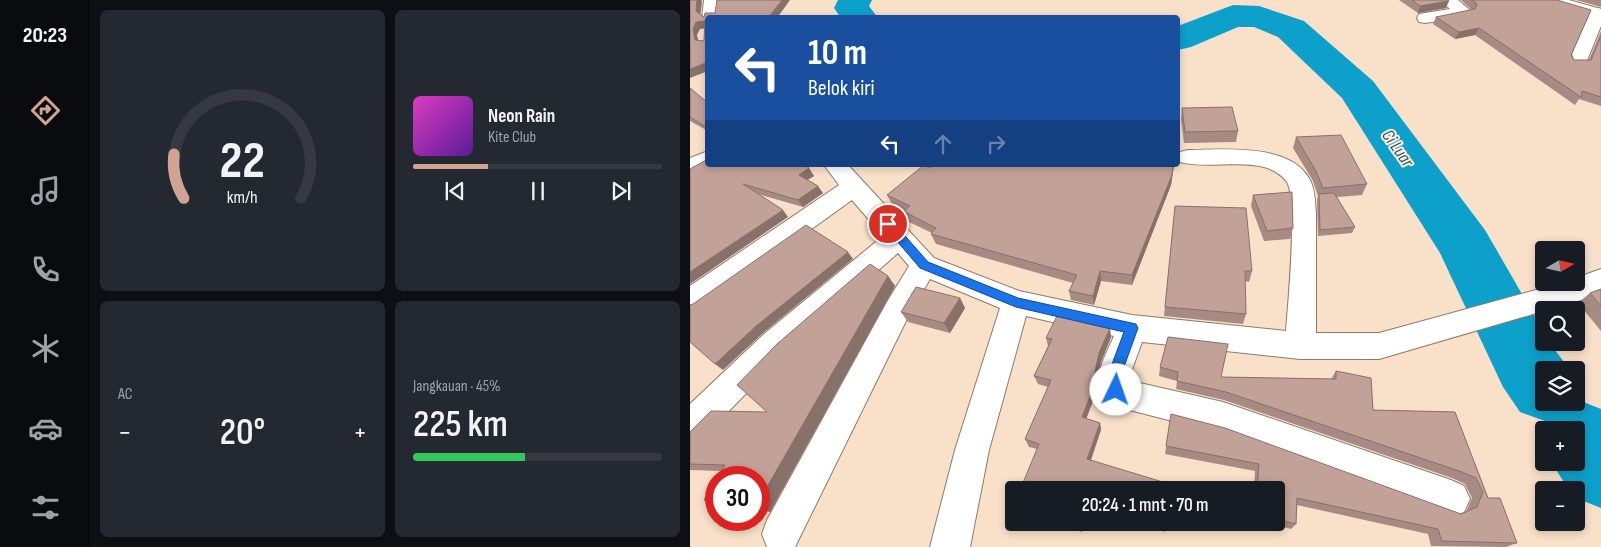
<!DOCTYPE html>
<html lang="id">
<head>
<meta charset="utf-8">
<style>
  :root { --surface:#171b24; --page:#242831; --text:#f1f3f6; --muted:#9ea1a6; --line:#363941; --accent:#d1a395 }
  body { margin:0; font-family:"Sofia Sans Condensed",sans-serif; background:var(--page); color:var(--text); height:100vh; display:flex; flex-direction:column; font-size:19px; white-space:nowrap }
  * { box-sizing:border-box; margin:0 }
  p { font-size:16px; color:var(--muted) }
  .icon { flex:none; width:28px; height:28px; fill:none; stroke:currentColor; stroke-width:2; stroke-linecap:round; stroke-linejoin:round }
  .map { position:relative; flex:1; overflow:hidden }
  .sheet { display:flex; flex-direction:column; gap:10px; padding:10px; background:#0d0f14; width:600px }
  .sheet>* { flex:none }
  .hud { position:absolute; left:15px; top:15px; width:475px; height:152px; border-radius:5px; box-shadow:0 2px 8px #0003; background:#1a4fa0; color:#fff; overflow:hidden }
  .needle { width:32px; rotate:81deg }
  .controls { position:absolute; left:845px; top:241px; display:grid; gap:10px }
  .controls a { display:grid; place-items:center; width:50px; height:50px; border-radius:5px; background:var(--surface); box-shadow:0 2px 8px #0003; font-size:25px }
  .speed { position:absolute; left:15px; top:466px; display:flex; gap:10px; font-size:25px; font-weight:700; text-align:center }
  .speed>* { display:grid; place-content:center; width:65px; height:65px; border-radius:50%; background:var(--surface); box-shadow:0 2px 8px #0003; line-height:1 }
  .speed .limit { border:8px solid #d22; background:#fff; color:#111 }
  .pin { position:absolute; display:grid; place-items:center; width:42px; height:42px; color:#fff; margin:-21px; border:2px solid #fff; border-radius:50%; box-shadow:0 1px 5px #0007 }
  .me { position:absolute; width:55px; margin:-28px; rotate:3deg; stroke-linejoin:round; filter:drop-shadow(0 0 4px #0008) }
  .turn { display:flex; align-items:center; gap:18px; height:105px; padding:0 20px; font-size:22px }
  .turn .icon { width:65px; height:65px; stroke-width:2.5 }
  .turn b { display:block; font-size:35px; line-height:42px }
  .lanes { display:flex; align-items:center; height:48px; padding:0 20px; background:#0003; justify-content:center; gap:25px; direction:ltr }
  .lanes .off { opacity:.35 }
  .big { font-size:38px; font-weight:600; line-height:1.1 }
  .sheet .card { flex:1; display:flex; flex-direction:column; justify-content:center; gap:8px; min-width:0; padding:0 18px; border-radius:8px; background:var(--page) }
  .sheet .dial { align-items:center; gap:0 }
  .dial svg { height:130px; overflow:visible; fill:none; stroke:var(--line); stroke-width:7; stroke-linecap:round; text-anchor:middle }
  .dial text { fill:var(--text); stroke:none }
  .song { display:flex; align-items:center; gap:15px }
  .cover { width:60px; height:60px; border-radius:8px; background:linear-gradient(135deg,hsl(310 70% 55%),hsl(270 70% 35%)) }
  .played { height:5px; border-radius:2px; background:linear-gradient(90deg,var(--accent) 30%,var(--line) 30%) }
  .keys { display:flex; justify-content:space-around; direction:ltr }
  .heat { display:flex; justify-content:space-between; align-items:center; font-size:28px; direction:ltr }
  .charge { height:8px; border-radius:4px; background:linear-gradient(90deg,#34c759 45%,var(--line) 0) }
  .sheet .tiles { flex:1; display:grid; gap:10px; grid-template-columns:repeat(2,1fr) }
  .trip { position:absolute; left:315px; top:481px; width:280px; height:50px; border-radius:5px; background:var(--surface); box-shadow:0 2px 8px #0003; font-weight:600; line-height:50px; text-align:center }
  main { display:flex; flex:1; min-height:0 }
  .menu { display:flex; flex-direction:column; width:90px; justify-content:space-around; align-items:center; background:#090b0e; color:var(--muted) }
  .menu .icon { width:35px; height:35px }
  .menu .selected { color:var(--accent) }
  .menu b { font-size:22px; color:var(--text) }
  .map>svg:first-child { display:block }
  .lines { fill:none; stroke-linecap:round; stroke-linejoin:round }
  .river { fill:#0da0ca; fill-rule:evenodd }
  .minor-casing { stroke:#907a65; stroke-width:2 }
  .major-casing { stroke:#907a65; stroke-width:2 }
  .minor { fill:#fff; fill-rule:evenodd }
  .major { fill:#fff; fill-rule:evenodd }
  .wall { fill:#a78a83 }
  .shaded-wall { fill:#88716a }
  .building { fill:#c2a198; stroke:#88716a; fill-rule:evenodd }
  .route { fill:#1a73e8; stroke:#114b97 }
  .labels { text-anchor:middle; stroke-width:4; stroke-linejoin:round; paint-order:stroke }
  .water-label { font-size:18px; font-style:italic; fill:#26576a; stroke:#feefe1 }
</style>
</head>
<body>
<main>
<nav class="menu">
<b>20:23</b>
<svg class="icon selected" aria-label="directions" viewBox="0 0 24 24"><path d="M12 3l9 9-9 9-9-9zM9 14v-3h6M13 9l2 2-2 2"/></svg>
<svg class="icon" aria-label="music" viewBox="0 0 24 24"><path d="M9 18V5l10-2v13"/><circle cx="6" cy="18" r="3"/><circle cx="16" cy="16" r="3"/></svg>
<svg class="icon" aria-label="phone" viewBox="0 0 24 24"><path d="M5 4h4l2 5-3 2q2 4 5 5l2-3 5 2v4C11 20 4 13 5 4z"/></svg>
<svg class="icon" aria-label="climate" viewBox="0 0 24 24"><path d="M12 3v18M4 7l16 10M4 17L20 7"/></svg>
<svg class="icon" aria-label="car" viewBox="0 0 24 24"><path d="M5 17H2v-5l4-1 3-4h7l3 4 3 1v5h-3M9 17h6M6 11h13"/><circle cx="7" cy="17" r="2"/><circle cx="17" cy="17" r="2"/></svg>
<svg class="icon" aria-label="filters" viewBox="0 0 24 24"><path d="M4 7h16M4 17h16"/><circle cx="9" cy="7" r="2"/><circle cx="15" cy="17" r="2"/></svg>
</nav>
<section class="sheet">
<div class="tiles">
<div class="card dial"><svg viewBox="0 0 100 80">
<path d="M14 69A42 42 0 1 1 86 69"/>
<path d="M14 69A42 42 0 0 1 8 42" stroke="#d1a395"/>
<text x="50" y="56" font-size="32" font-weight="700">22</text>
<text x="50" y="72" font-size="11">km/h</text>
</svg></div>
<div class="card">
<div class="song"><i class="cover"></i><div><b>Neon Rain</b><p>Kite Club</p></div></div>
<div class="played"></div>
<div class="keys"><svg class="icon" aria-label="previous" viewBox="0 0 24 24"><path d="M18 5L8 12l10 7zM5 5v14"/></svg><svg class="icon" aria-label="pause" viewBox="0 0 24 24"><path d="M8 5v14M16 5v14"/></svg><svg class="icon" aria-label="next" viewBox="0 0 24 24"><path d="M6 5l10 7-10 7zM19 5v14"/></svg></div>
</div>
<div class="card"><p>AC</p>
<div class="heat"><a>−</a><b class="big">20°</b><a>+</a></div>
</div>
<div class="card"><p>Jangkauan · 45%</p><b class="big">225 km</b><div class="charge"></div></div>
</div>
</section>
<div class="map">
<svg width="911" height="547" viewBox="0 0 911 547">
  <rect width="100%" height="100%" fill="#f8e0c9"/>
  <g class="lines">
    <path class="river" d="M 148,0 L 182,0 L 179,6 L 188,18 L 151,18 L 144,8 Z
      M 543,5 L 569,6 L 614,21 L 683,81 L 795,230 L 854,332 L 854,342 L 859,342 L 880,370 L 854,370 L 854,402 L 886,402 L 886,399 L 911,409 L 911,508 L 886,498 L 886,490 L 879,490 L 861,462 L 886,462 L 886,430 L 854,430 L 854,446 L 849,435 L 855,421 L 830,412 L 813,387 L 750,253 L 652,98 L 588,37 L 564,27 L 548,27 L 501,47 L 488,50 L 488,26 Z
      M 886,384 L 889,389 L 886,394 Z"/>
    <g class="minor-casing">
      <path id="minor" d="M 14,0 L 30,0 L 28,18 L 18,18 L 18,22 L 12,18 Z
        M 750,0 L 768,0 L 782,12 L 780,15 L 774,17 L 735,23 L 729,22 L 727,18 L 729,14 L 760,9 Z
        M 908,8 L 911,9 L 911,26 L 896,63 L 894,67 L 880,67 L 878,63 L 900,13 L 902,10 Z
        M 498,150 C 533,150 603,142 621,182 C 625,191 625,202 626,213 L 626,333 L 689,333 L 875,282 L 886,282 L 886,278 L 911,269 L 911,292 L 898,298 L 689,359 L 610,359 L 452,342 L 440,375 L 441,381 L 533,402 L 761,480 L 774,486 L 780,499 L 774,512 L 761,518 L 533,434 L 420,405 C 396,388 415,357 424,336 L 336,316 L 299,450 L 280,547 L 240,547 L 265,450 L 310,308 L 240,279 L 217,319 L 105,547 L 77,547 L 72,534 L 77,520 L 197,302 L 219,266 L 208,253 L 96,352 L 12,439 L 0,444 L 0,404 L 74,334 L 193,236 L 162,200 L 10,309 L 0,313 L 0,286 L 149,185 L 134,165 L 158,165 L 244,258 L 329,291 L 442,315 L 596,331 C 598,305 608,201 597,182 C 592,175 582,169 574,167 C 547,160 517,169 490,162 L 488,156 L 490,152 Z
        M 18,151 L 18,165 L 22,165 L 0,175 L 0,158 Z"/>
    </g>
    <g class="major-casing">
      <path id="major" d="M 853,0 L 879,0 L 911,9 L 911,19 L 855,3 Z"/>
    </g>
    <use href="#minor" class="minor"/>
    <use href="#major" class="major"/>
  </g>
  <path class="wall" d="M 709,0 L 758,0 L 756,8 L 728,13 Z
    M 771,0 L 867,0 L 884,60 L 899,60 L 911,31 L 911,106 L 889,99 L 885,105 L 785,35 L 765,39 L 743,24 L 746,17 L 782,10 Z
    M 886,0 L 911,0 L 911,7 Z
    M 0,88 L 18,103 L 18,131 L 0,121 Z
    M 492,108 L 548,131 L 546,142 L 494,143 L 491,119 Z
    M 606,137 L 677,184 L 672,195 L 647,197 L 665,227 L 662,233 L 628,236 L 627,200 L 628,196 L 623,181 L 603,148 Z
    M 18,159 L 124,176 L 117,180 L 133,193 L 113,207 L 68,194 L 98,217 Z
    M 243,165 L 484,165 L 481,185 L 442,285 L 411,281 L 404,305 L 381,300 L 379,291 L 383,283 L 246,244 L 241,234 L 242,233 L 219,222 L 213,211 L 214,211 L 203,206 L 197,195 L 240,168 Z
    M 563,195 L 603,228 L 600,239 L 574,241 L 561,206 Z
    M 485,206 L 562,271 L 559,282 L 555,281 L 556,314 L 553,324 L 474,316 Z
    M 198,276 L 205,286 L 80,512 L 69,510 L 69,478 L 32,471 L 0,470 L 0,432 L 77,412 Z
    M 911,289 L 911,331 L 888,303 L 900,293 Z
    M 270,298 L 275,308 L 260,333 L 218,322 L 211,312 Z
    M 421,337 L 411,362 L 406,381 L 407,390 L 396,419 L 410,423 L 411,430 L 347,449 L 339,447 L 335,439 L 358,387 L 348,384 L 344,376 L 358,346 L 356,338 Z
    M 470,367 L 531,377 L 641,379 L 646,371 L 683,410 L 765,412 L 798,498 L 827,543 L 816,547 L 741,546 L 738,534 L 607,505 L 606,524 L 601,529 L 574,522 L 586,522 L 586,490 L 564,490 L 565,471 L 475,454 L 481,414 L 771,514 L 776,512 L 782,498 L 775,484 L 762,478 L 534,400 L 486,389 L 487,381 L 469,376 Z
    M 26,480 L 26,505 L 14,500 Z
    M 362,522 L 396,522 L 392,532 Z
    M 445,522 L 477,522 L 475,532 Z"/>
  <path class="shaded-wall" d="M 7,0 L 11,0 L 12,1 L 10,18 L 6,11 Z
    M 92,0 L 100,0 L 87,18 L 78,18 Z
    M 759,1 L 756,8 L 728,13 L 730,6 Z
    M 15,21 L 18,28 L 10,29 L 7,35 L 10,47 L 5,40 L 3,29 L 6,22 Z
    M 789,28 L 785,35 L 765,39 L 769,32 Z
    M 18,62 L 18,71 L 0,78 L 0,69 Z
    M 483,165 L 484,165 L 481,185 L 442,285 L 442,275 Z
    M 119,168 L 124,176 L 114,182 L 109,175 Z
    M 128,186 L 133,193 L 113,207 L 108,200 Z
    M 93,210 L 98,217 L 0,284 L 0,272 Z
    M 158,252 L 163,259 L 73,333 L 33,370 L 25,364 L 66,326 Z
    M 410,271 L 411,281 L 404,305 L 403,296 Z
    M 198,276 L 205,286 L 80,512 L 69,507 L 69,501 Z
    M 270,298 L 275,308 L 260,333 L 254,323 Z
    M 420,328 L 421,337 L 411,362 L 406,381 L 407,390 L 394,425 L 392,417 L 409,353 Z
    M 410,423 L 411,430 L 399,466 L 397,459 Z
    M 392,522 L 396,522 L 392,532 L 390,527 Z"/>
  <path class="building" d="M 0,0 L 7,0 L 6,11 L 14,17 L 15,13 L 25,13 L 27,0 L 92,0 L 78,18 L 18,18 L 18,62 L 0,69 ZM 15,21 L 14,41 L 5,40 L 3,29 L 6,22 Z
    M 722,0 L 758,0 L 759,1 L 730,6 Z
    M 782,0 L 867,0 L 901,10 L 881,55 L 884,60 L 901,60 L 911,36 L 911,97 L 892,91 L 891,97 L 789,28 L 769,32 L 746,17 L 785,9 L 787,4 Z
    M 0,88 L 18,103 L 18,128 L 0,117 Z
    M 542,107 L 548,131 L 495,132 L 492,108 Z
    M 651,135 L 677,184 L 633,188 L 626,171 L 606,137 Z
    M 18,159 L 18,165 L 114,165 L 119,168 L 109,175 L 128,186 L 108,200 L 53,184 L 93,210 L 0,272 L 0,169 Z
    M 234,165 L 240,168 L 243,165 L 483,165 L 482,175 L 442,275 L 410,271 L 403,296 L 379,291 L 387,275 L 241,234 L 246,228 L 213,211 L 220,206 L 197,195 Z
    M 602,192 L 603,228 L 577,231 L 563,195 Z
    M 644,193 L 665,227 L 630,230 L 629,194 Z
    M 485,206 L 556,208 L 562,271 L 555,271 L 556,314 L 475,307 Z
    M 116,225 L 158,252 L 66,326 L 25,364 L 0,342 L 0,305 L 3,304 Z
    M 180,264 L 198,276 L 69,501 L 69,478 L 28,478 L 35,465 L 0,464 L 0,432 L 21,411 L 77,412 L 47,385 L 87,344 Z
    M 226,287 L 270,298 L 254,323 L 211,312 Z
    M 911,289 L 911,306 L 900,293 Z
    M 367,316 L 420,328 L 409,353 L 405,372 L 406,381 L 392,417 L 410,423 L 397,459 L 486,486 L 485,490 L 330,490 L 349,444 L 335,439 L 361,380 L 344,376 L 362,339 L 356,338 Z
    M 478,337 L 538,344 L 531,377 L 646,379 L 646,371 L 681,378 L 683,410 L 765,412 L 798,498 L 810,498 L 827,543 L 752,541 L 748,529 L 607,498 L 606,524 L 586,519 L 586,490 L 567,490 L 569,464 L 476,446 L 481,414 L 535,428 L 771,514 L 787,507 L 793,492 L 786,478 L 772,472 L 536,392 L 487,381 L 488,372 L 470,367 Z
    M 26,480 L 26,502 L 14,500 Z
    M 375,522 L 392,522 L 390,527 Z
    M 461,522 L 477,522 L 476,527 Z"/>
  <path class="route" d="M 198,220 L 202,221 L 238,262 L 328,298 L 446,324 L 448,328 L 431,375 L 433,390 L 431,394 L 426,396 L 422,394 L 418,375 L 434,332 L 326,307 L 230,268 L 195,227 L 195,221 Z"/>
  <g class="labels">
    <g class="water-label">
      <text transform="translate(708 148) rotate(55)" y="6">Ci Luar</text>
    </g>
  </g>
</svg>
<div class="controls">
<a><svg class="needle" viewBox="-14 -14 28 28"><path d="M0-13l5 13h-10z" fill="#e53935"/><path d="M0 13l5-13h-10z" fill="#9ea1a6"/></svg></a>
<a><svg class="icon" aria-label="search" viewBox="0 0 24 24"><circle cx="10" cy="10" r="6"/><path d="M15 15l6 6"/></svg></a>
<a><svg class="icon" aria-label="layers" viewBox="0 0 24 24"><path d="M12 4l9 5-9 5-9-5zM3 14l9 5 9-5"/></svg></a>
<a>+</a>
<a>−</a>
</div>
<div class="speed"><div class="limit">30</div></div>
<div class="pin" style="left:198px;top:224px;background:#d93025"><svg class="icon" aria-label="arrive" viewBox="0 0 24 24"><path d="M6 21V4h12l-3 4 3 4H6"/></svg></div>
<svg class="me" style="left:426px;top:390px" viewBox="-20 -20 40 40"><circle r="19" fill="#fff"/><path d="M0-13L10 11 0 6-10 11z" fill="#1a73e8"/></svg>
<div class="trip">20:24 · 1 mnt · 70 m</div>
<div class="hud">
<div class="turn"><svg class="icon" aria-label="left" viewBox="0 0 24 24"><path d="M17 20v-9H6M10 6l-5 5 5 5"/></svg><div><b>10 m</b>Belok kiri</div></div>
<div class="lanes"><svg class="icon" aria-label="left" viewBox="0 0 24 24"><path d="M17 20v-9H6M10 6l-5 5 5 5"/></svg><svg class="icon off" aria-label="ahead" viewBox="0 0 24 24"><path d="M12 20V5M6 11l6-6 6 6"/></svg><svg class="icon off" aria-label="right" viewBox="0 0 24 24"><path d="M7 20v-9h11M14 6l5 5-5 5"/></svg></div>
</div>
</div>
</main>
</body>
</html>
